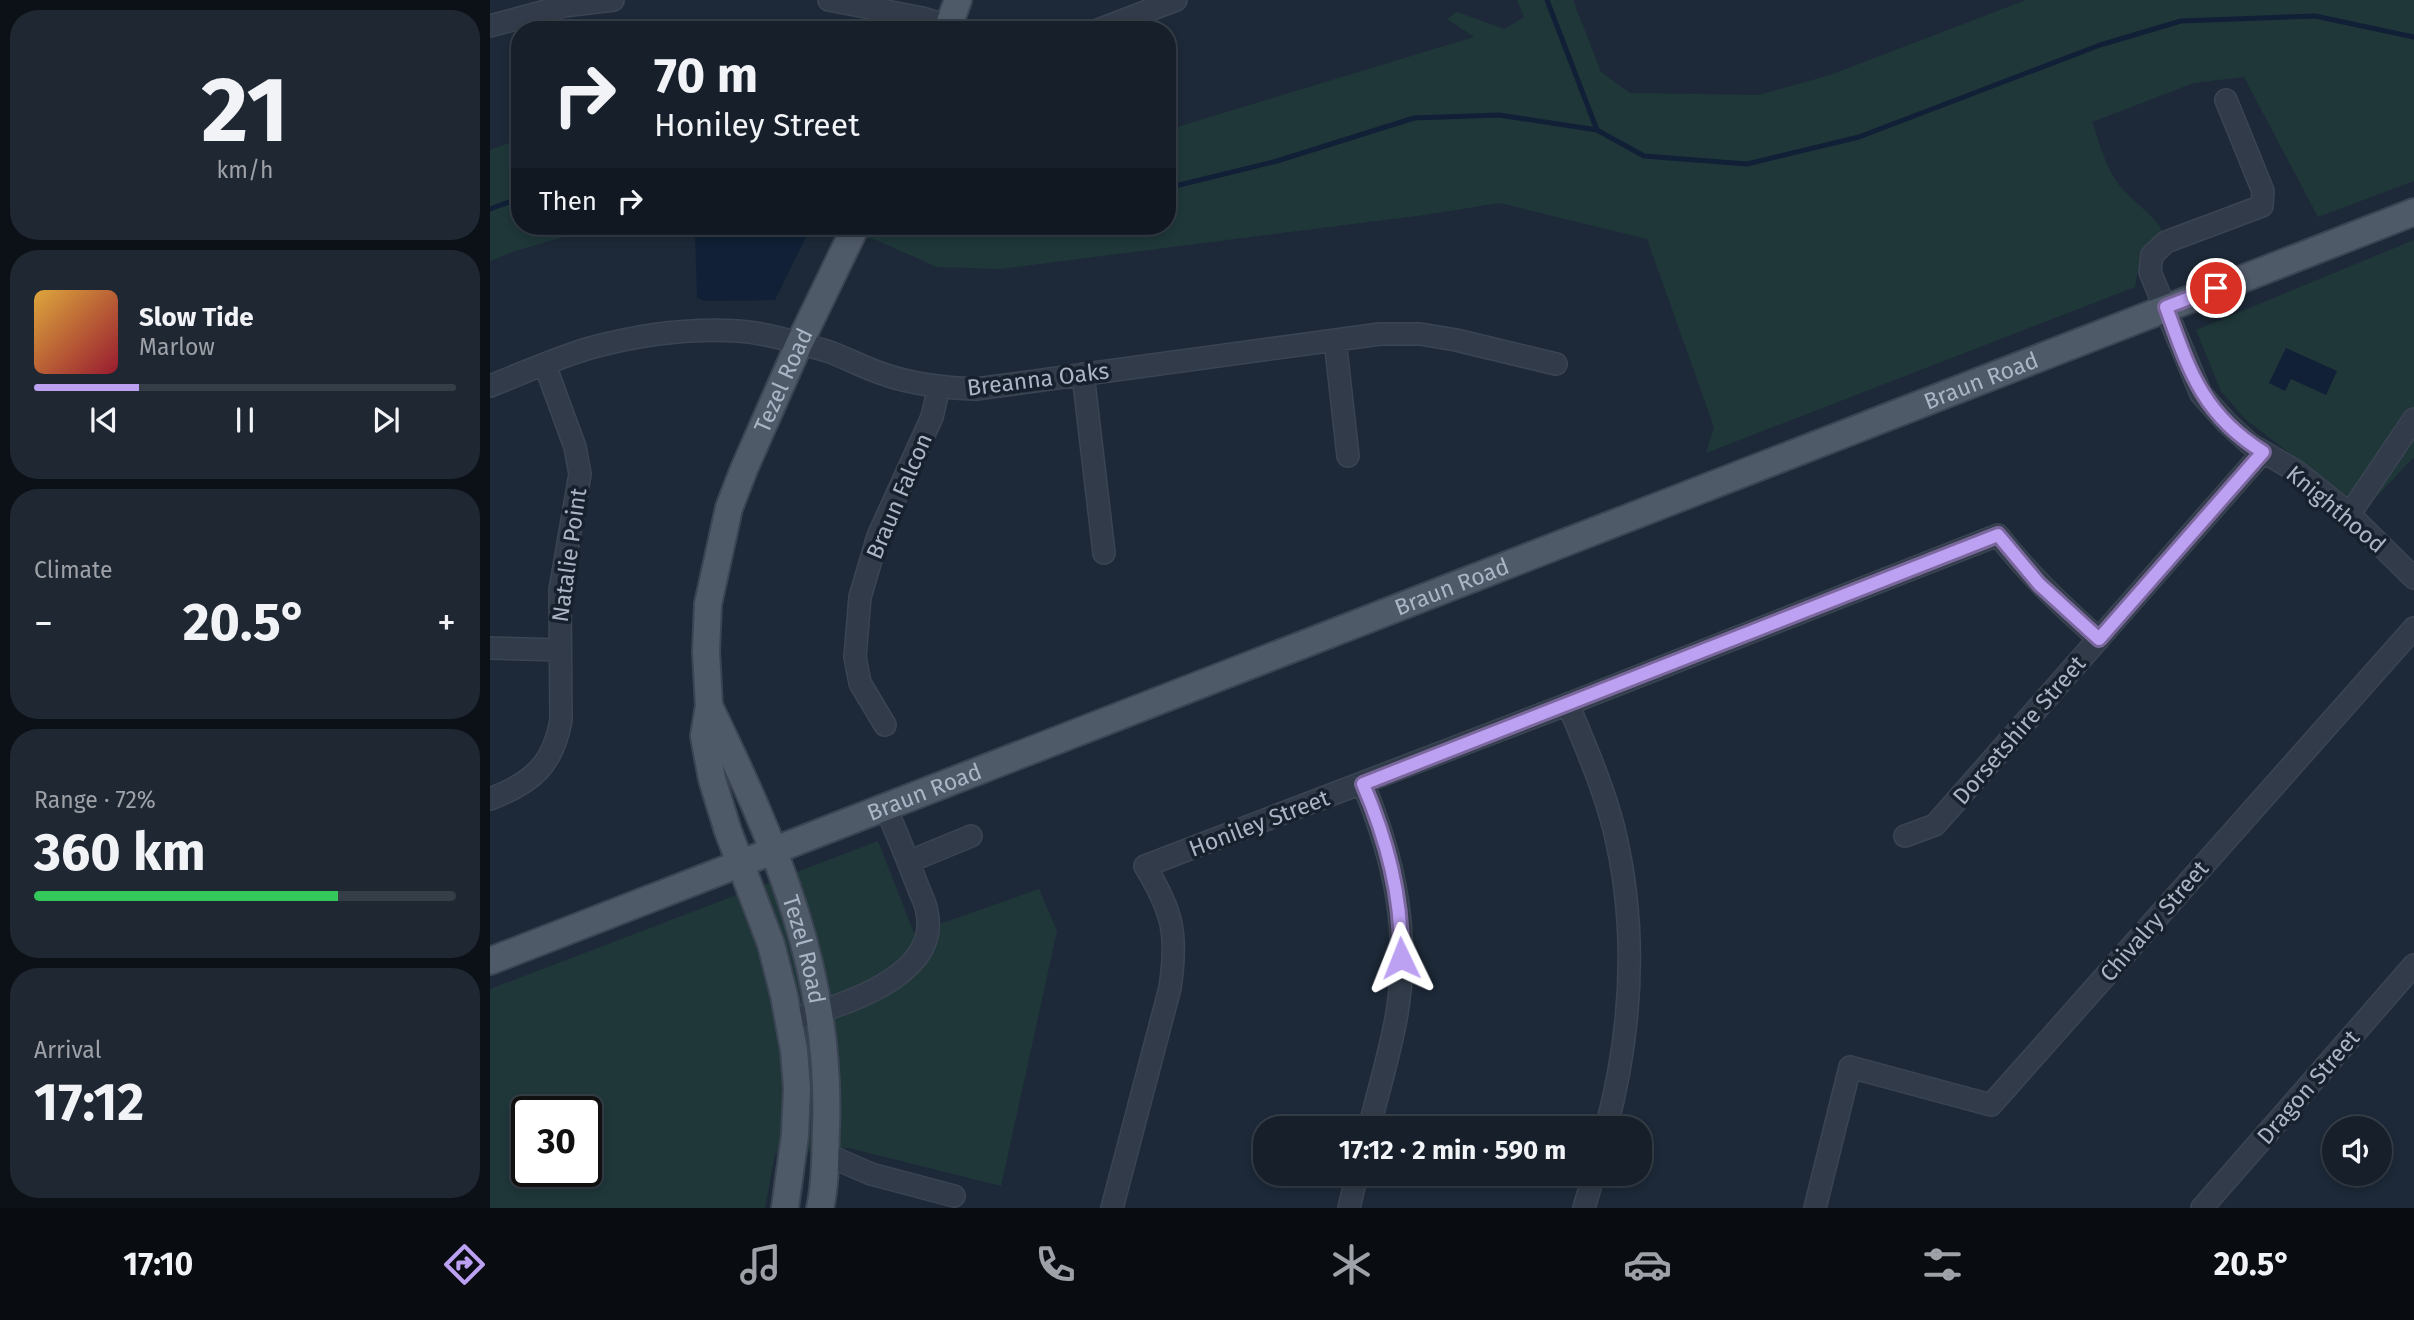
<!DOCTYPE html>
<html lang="en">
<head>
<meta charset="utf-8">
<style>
  :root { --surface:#161f2a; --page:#1f2732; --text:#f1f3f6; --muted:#9ea2a8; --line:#353d47; --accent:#bca0f2 }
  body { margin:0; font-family:"Fira Sans",sans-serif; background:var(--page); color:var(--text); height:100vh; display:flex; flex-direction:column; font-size:26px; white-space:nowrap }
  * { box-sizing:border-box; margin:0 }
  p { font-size:23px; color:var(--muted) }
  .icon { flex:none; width:38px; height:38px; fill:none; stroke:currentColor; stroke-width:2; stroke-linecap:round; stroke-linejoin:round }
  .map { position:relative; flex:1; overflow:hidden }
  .side { display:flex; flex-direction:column; gap:10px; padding:10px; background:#0c1117; width:490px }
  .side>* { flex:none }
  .banner { position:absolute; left:21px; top:21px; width:665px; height:214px; border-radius:28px; box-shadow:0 4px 10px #0003,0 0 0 2px var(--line); background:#161f2a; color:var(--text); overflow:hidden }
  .controls { position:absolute; left:1832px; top:1116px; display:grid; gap:14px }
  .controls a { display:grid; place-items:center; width:70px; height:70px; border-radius:50%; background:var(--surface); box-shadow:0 4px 10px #0003,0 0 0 2px var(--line); font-size:35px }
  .speed { position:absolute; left:21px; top:1096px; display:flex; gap:14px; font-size:35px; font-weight:700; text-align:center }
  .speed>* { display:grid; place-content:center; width:91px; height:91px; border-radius:50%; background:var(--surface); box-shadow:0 4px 10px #0003,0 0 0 2px var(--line); line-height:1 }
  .speed .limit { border:4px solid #111; border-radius:10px; background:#fff; color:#111 }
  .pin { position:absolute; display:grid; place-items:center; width:60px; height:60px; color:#fff; margin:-30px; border:4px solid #fff; border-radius:50%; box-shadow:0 2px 7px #0007 }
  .me { position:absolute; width:77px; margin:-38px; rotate:358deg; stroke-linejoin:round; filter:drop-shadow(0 0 5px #0008) }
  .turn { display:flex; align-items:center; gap:24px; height:147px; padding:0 28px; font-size:32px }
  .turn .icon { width:91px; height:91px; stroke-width:2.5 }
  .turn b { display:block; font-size:49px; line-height:60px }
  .then { display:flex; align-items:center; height:66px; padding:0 28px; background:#0003; gap:14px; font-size:26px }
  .big { font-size:52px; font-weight:700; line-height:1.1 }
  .side .widget { flex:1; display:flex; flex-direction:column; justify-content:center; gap:10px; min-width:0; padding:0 24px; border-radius:28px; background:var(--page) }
  .side .dial { align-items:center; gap:0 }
  .dial b { font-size:91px; line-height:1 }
  .song { display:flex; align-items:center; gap:21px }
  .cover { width:84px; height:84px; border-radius:10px; background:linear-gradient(135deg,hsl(40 70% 55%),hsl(350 70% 35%)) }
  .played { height:7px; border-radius:4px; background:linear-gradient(90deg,var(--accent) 25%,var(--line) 25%) }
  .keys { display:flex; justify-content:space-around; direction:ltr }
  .heat { display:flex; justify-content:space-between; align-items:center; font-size:38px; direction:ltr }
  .charge { height:10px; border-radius:5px; background:linear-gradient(90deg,#34c759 72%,var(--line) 0) }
  .trip { position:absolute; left:763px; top:1116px; width:399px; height:70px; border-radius:28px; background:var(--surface); box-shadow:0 4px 10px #0003,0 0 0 2px var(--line); font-weight:700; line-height:70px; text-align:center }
  .tabs { display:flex; height:112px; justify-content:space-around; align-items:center; background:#090c11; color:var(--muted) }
  .tabs .icon { width:49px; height:49px }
  .tabs .active { color:var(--accent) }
  .tabs b { font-size:32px; color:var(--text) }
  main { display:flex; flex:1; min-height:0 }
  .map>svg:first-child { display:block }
  .green { fill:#1f3739; fill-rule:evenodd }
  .water { fill:#112036 }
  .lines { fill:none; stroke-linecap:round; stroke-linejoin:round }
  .stream { stroke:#112036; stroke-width:5 }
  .minor-casing { stroke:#3b4452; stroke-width:24 }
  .major-casing { stroke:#3b4452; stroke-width:30 }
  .minor { stroke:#313b49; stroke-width:21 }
  .major { stroke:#4f5a69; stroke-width:26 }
  .route-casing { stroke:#7a689d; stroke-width:18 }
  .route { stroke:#bca0f2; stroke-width:12 }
  .labels { text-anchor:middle; stroke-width:7; stroke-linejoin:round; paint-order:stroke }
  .street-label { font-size:23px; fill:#abb5c6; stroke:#17202d }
</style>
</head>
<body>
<main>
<section class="side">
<div class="widget dial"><b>21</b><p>km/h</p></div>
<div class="widget">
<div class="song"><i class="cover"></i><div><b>Slow Tide</b><p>Marlow</p></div></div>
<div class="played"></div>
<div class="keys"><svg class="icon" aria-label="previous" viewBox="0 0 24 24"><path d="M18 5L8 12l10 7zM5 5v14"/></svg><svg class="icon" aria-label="pause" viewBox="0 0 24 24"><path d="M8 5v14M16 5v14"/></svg><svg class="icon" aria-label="next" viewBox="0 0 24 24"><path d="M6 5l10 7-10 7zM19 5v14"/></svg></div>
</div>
<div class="widget"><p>Climate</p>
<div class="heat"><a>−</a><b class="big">20.5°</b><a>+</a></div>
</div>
<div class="widget"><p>Range · 72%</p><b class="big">360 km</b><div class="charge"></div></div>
<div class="widget"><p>Arrival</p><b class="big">17:12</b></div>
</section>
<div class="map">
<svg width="1924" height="1208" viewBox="0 0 1924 1208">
  <rect width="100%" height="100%" fill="#1d2938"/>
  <path class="green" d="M 1027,0 L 1083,0 L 1111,72 L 1140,93 L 1269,95 L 1340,75 L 1536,0 L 1924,0 L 1924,181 L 1828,217 L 1754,77 L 1704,83 L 1602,122 C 1609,141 1614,162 1625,179 C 1637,199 1663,212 1672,231 L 1650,258 L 1645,287 L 1216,453 L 1224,427 L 1157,239 L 1010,203 L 934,215 L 510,269 L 447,267 L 386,240 L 331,228 L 311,226 L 677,226 L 677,130 L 984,37 L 957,19 L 967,12 L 1014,29 L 1034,17 Z
    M 30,139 L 30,226 L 112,226 L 25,251 L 0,261 L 0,150 Z
    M 1924,240 L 1924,457 L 1874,510 L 1755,419 L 1731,391 L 1706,330 Z
    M 388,841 L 424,933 L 549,889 L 567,931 L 511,1186 L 359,1148 L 285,1154 L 275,1208 L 0,1208 L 0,989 ZM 37,1111 L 96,1111 L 96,1171 L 37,1171 Z"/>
  <path class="water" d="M 294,231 L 316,237 L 285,300 L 215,301 L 207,298 L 205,232 Z
    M 1796,348 L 1847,371 L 1836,395 L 1801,379 L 1795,391 L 1779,383 Z"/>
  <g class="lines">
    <path class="stream" d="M 1057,0 L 1107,130
      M 677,188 L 787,161 L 924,118 L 1009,115 L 1107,130 L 1154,156 L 1257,164 L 1369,137 L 1610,45 L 1691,21 L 1825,16 L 1924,37
      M 0,209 L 30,198"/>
    <g class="minor-casing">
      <path id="minor" d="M 339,0 L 432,18 L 472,30
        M 0,26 L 74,6 L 123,0
        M 608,30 L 686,0
        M 1736,100 L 1773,191 L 1772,206 L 1676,242 L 1662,255 L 1660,272 L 1711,394 L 1736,422 L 1760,444 L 1806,471 L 1856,511 L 1924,578
        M 845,340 L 858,456
        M 593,374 L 614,553
        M 0,386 C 33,373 66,358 100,348 C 148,335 199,328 248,331 C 277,333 309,343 337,351 C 357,358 376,369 396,375 C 426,385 455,388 486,389 L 890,334 L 930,334 L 966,340 L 1066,364
        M 1859,515 L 1924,419
        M 0,648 L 69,650
        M 1078,704 C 1095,745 1113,786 1124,829 C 1148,928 1142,1031 1116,1129
        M 395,725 L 370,683 L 365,657 L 370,597 L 388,536 L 442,417 L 449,387
        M 873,784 C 905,860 921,936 906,1019 C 899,1056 888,1092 879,1129
        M 0,799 C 42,783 63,765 71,720 L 70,590 L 90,474 L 85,447 L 55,365
        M 1415,836 L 1445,825 L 1773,452
        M 418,862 L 481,836
        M 299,1020 C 346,1008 451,978 437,912 C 436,904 431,895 428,887 C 418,861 407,834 396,808
        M 335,1154 L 381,1174 L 464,1196
        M 622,1208 L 680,988 C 688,934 683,912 655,866 L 1078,704 L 1508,535 C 1538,574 1572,606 1609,639
        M 859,1208 L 867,1174
        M 1094,1208 L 1104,1174
        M 1325,1208 L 1360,1067 L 1501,1105 L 1924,628
        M 1712,1208 L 1924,965"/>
    </g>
    <g class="major-casing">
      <g id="major">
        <path d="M 457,30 L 468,0"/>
        <path id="s1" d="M 219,706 C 285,843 342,973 336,1128 C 335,1155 336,1182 330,1208"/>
        <path id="s2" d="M 0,961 L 1924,212"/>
        <path id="s3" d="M 295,1208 L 305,1135 L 307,1088 L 304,1050 L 294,995 L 281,944 L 238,831 L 222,779 L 214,736 L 219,706 L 216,652 L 218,604 L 239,508 L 254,469 L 309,344 L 366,226"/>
      </g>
    </g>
    <use href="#minor" class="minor"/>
    <use href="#major" class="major"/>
  </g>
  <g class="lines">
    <g class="route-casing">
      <path id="route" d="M 911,958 C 912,896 897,840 873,784 L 1508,535 L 1549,584 L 1609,639 L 1773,452 C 1712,414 1699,370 1676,307 L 1726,288"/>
    </g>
    <use href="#route" class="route"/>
  </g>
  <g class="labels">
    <g class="street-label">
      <text transform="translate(548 379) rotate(-7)" y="8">Breanna Oaks</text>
      <text dy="8" stroke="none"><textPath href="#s2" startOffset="1600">Braun Road</textPath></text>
      <text dy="8" stroke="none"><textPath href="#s3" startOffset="856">Tezel Road</textPath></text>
      <text transform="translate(409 496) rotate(-67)" y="8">Braun Falcon</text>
      <text transform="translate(1846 509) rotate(40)" y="8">Knighthood</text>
      <text transform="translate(79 555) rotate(-82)" y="8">Natalie Point</text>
      <text dy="8" stroke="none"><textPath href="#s2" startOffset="1032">Braun Road</textPath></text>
      <text transform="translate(1529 730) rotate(-49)" y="8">Dorsetshire Street</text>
      <text dy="8" stroke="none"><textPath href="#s2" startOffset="466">Braun Road</textPath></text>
      <text transform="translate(769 823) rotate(-21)" y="8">Honiley Street</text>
      <text transform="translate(1664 921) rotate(-49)" y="8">Chivalry Street</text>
      <text dy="8" stroke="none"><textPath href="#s1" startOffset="262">Tezel Road</textPath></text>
      <text transform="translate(1818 1087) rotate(-49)" y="8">Dragon Street</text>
    </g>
  </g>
</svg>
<div class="controls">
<a><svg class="icon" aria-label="sound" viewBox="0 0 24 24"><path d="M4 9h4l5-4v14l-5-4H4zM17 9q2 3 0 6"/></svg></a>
</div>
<div class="speed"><div class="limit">30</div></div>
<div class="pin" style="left:1726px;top:288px;background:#d93025"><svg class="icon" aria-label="arrive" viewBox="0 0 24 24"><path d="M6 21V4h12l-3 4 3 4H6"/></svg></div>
<svg class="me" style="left:911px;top:958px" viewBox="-20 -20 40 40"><path d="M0-17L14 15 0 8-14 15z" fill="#bca0f2" stroke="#fff" stroke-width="4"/></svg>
<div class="trip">17:12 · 2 min · 590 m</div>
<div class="banner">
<div class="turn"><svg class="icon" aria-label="right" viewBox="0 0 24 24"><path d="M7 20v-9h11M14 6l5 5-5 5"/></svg><div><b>70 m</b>Honiley Street</div></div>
<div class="then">Then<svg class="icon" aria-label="right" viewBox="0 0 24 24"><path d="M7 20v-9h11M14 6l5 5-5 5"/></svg></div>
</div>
</div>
</main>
<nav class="tabs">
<b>17:10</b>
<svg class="icon active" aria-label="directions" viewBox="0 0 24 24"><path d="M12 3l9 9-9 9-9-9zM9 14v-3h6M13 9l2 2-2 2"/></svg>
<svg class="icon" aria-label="music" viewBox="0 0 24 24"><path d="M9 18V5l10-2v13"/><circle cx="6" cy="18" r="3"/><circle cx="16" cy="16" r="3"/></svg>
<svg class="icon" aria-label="phone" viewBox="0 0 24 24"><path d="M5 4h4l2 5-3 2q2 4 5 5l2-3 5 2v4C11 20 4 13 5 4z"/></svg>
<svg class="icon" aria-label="climate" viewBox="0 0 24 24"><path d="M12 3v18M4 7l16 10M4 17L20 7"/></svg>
<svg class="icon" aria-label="car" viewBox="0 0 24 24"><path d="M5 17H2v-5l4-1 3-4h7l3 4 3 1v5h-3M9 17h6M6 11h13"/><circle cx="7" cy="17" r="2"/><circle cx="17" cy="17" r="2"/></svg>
<svg class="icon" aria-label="filters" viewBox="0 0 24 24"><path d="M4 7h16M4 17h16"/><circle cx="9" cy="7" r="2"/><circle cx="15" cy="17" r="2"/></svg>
<b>20.5°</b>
</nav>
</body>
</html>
